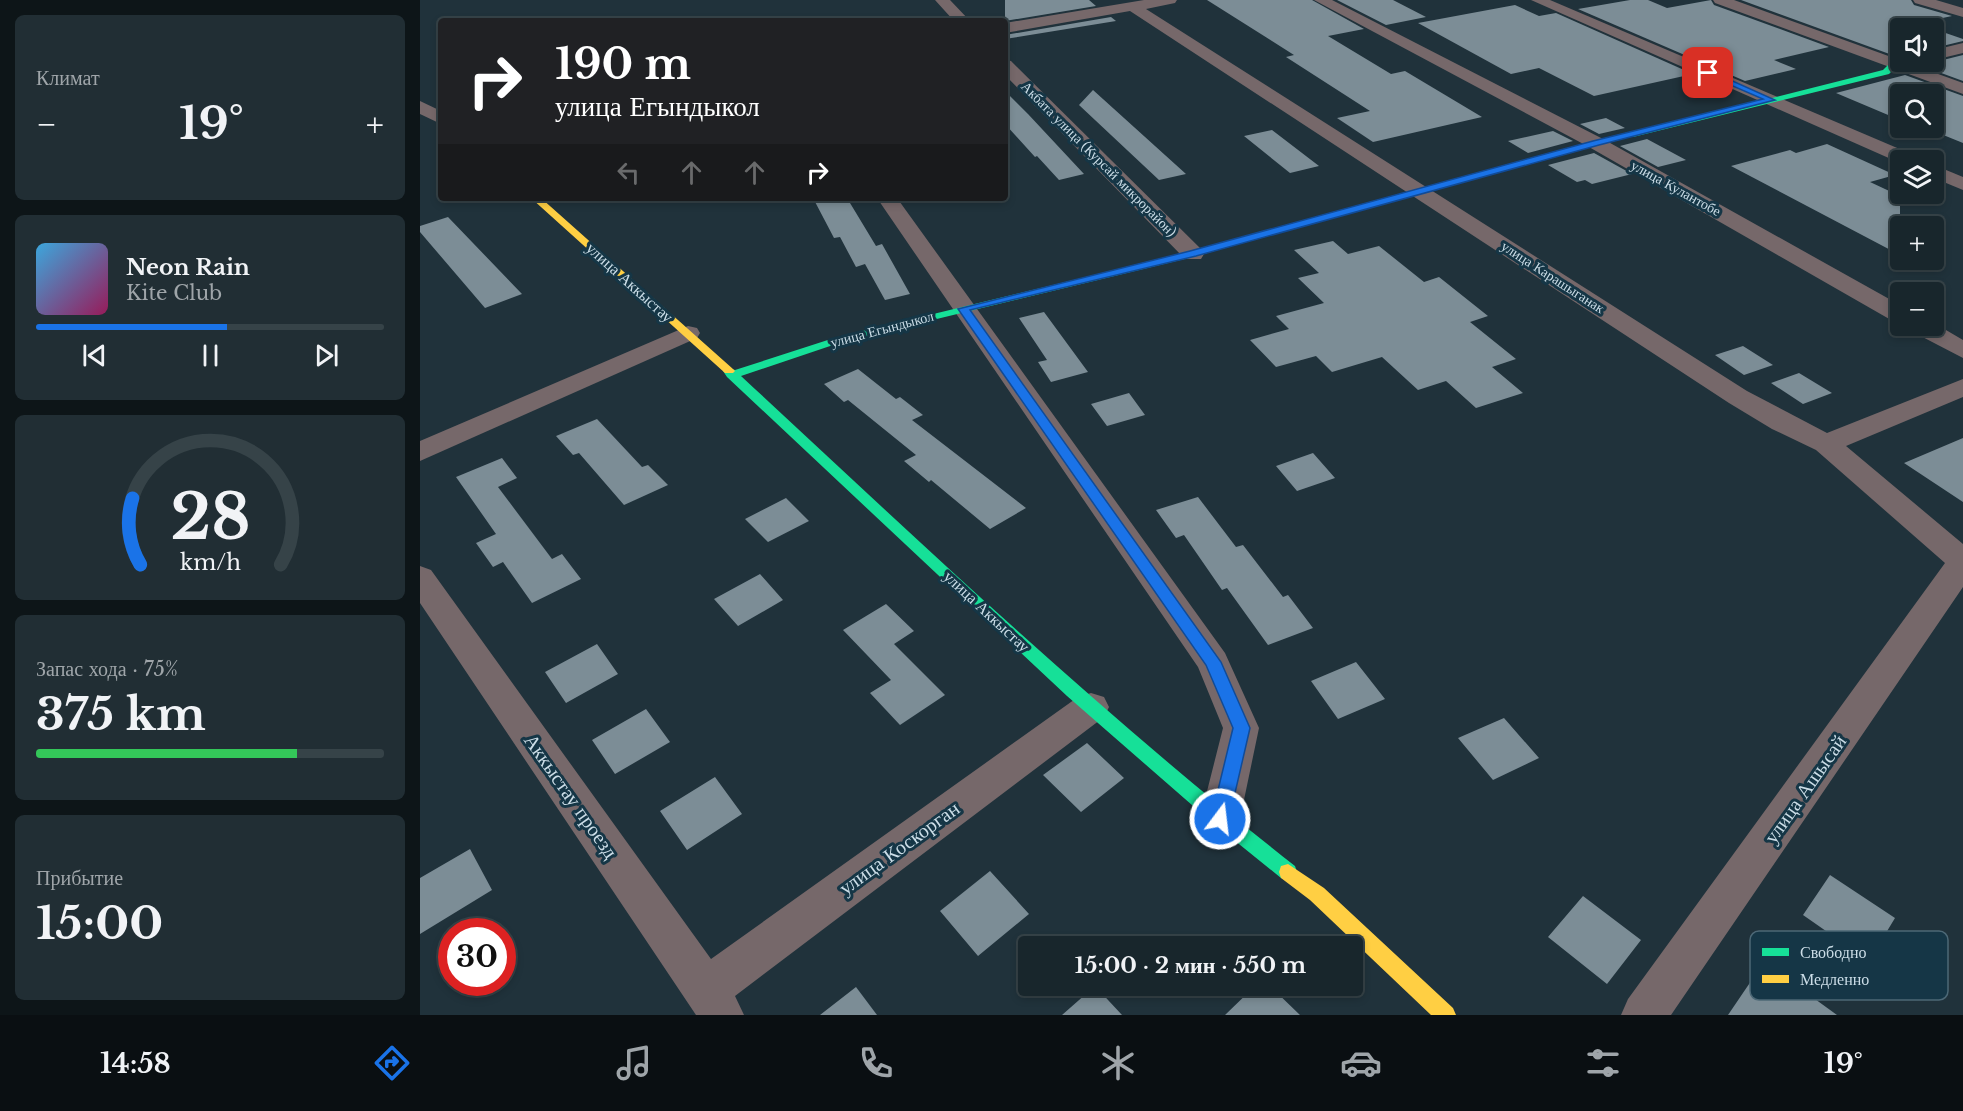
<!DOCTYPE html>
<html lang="ru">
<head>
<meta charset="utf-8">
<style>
  :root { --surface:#18262c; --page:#212e34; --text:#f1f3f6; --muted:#9fa5a9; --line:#364348; --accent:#1a73e8 }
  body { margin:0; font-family:"Libre Baskerville",serif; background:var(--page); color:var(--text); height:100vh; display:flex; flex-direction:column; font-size:22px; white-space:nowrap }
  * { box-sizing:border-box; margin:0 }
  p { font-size:20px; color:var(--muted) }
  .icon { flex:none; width:33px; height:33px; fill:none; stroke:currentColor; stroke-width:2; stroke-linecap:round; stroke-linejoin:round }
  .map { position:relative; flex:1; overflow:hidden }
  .details { display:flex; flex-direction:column; gap:15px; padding:15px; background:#0d1518; width:420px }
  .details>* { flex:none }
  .hud { position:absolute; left:18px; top:18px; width:570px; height:183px; border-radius:6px; box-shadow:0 3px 9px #0003,0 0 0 2px var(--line); background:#202124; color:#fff; overflow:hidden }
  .controls { position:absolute; left:1470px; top:18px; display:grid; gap:12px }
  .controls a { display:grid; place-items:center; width:54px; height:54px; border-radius:6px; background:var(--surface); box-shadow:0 3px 9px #0003,0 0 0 2px var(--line); font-size:30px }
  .speed { position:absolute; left:18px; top:918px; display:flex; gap:12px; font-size:30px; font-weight:700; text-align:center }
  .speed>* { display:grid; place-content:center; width:78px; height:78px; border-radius:50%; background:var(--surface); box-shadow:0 3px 9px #0003,0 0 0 2px var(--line); line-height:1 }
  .speed .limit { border:9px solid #d22; background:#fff; color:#111 }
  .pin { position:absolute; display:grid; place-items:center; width:51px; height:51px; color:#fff; margin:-26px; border-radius:12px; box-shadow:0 3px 9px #0006 }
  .me { position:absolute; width:66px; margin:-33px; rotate:15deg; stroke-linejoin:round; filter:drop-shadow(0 0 4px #0008) }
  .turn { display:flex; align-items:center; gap:21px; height:126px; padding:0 18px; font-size:27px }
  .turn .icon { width:78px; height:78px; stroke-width:2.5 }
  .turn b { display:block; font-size:42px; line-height:51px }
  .lanes { display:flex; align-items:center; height:57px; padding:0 18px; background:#0003; justify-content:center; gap:30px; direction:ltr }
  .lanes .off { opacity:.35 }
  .big { font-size:45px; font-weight:700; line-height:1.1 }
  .details .tile { flex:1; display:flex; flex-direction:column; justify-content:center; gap:9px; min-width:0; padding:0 21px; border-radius:9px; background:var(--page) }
  .details .dial { align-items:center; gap:0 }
  .dial svg { height:156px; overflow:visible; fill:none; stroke:var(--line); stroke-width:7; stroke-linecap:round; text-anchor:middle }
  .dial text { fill:var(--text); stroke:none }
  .song { display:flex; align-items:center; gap:18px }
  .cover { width:72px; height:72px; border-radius:9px; background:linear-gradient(135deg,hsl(200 70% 55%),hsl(330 70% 35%)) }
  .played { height:6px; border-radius:3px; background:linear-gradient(90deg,var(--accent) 55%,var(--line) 55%) }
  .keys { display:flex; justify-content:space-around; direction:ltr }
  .heat { display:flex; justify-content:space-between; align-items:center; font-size:33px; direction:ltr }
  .charge { height:9px; border-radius:4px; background:linear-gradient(90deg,#34c759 75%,var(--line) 0) }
  .trip { position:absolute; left:598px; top:936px; width:345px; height:60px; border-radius:6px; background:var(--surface); box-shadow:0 3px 9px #0003,0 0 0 2px var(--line); font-weight:700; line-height:60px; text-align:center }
  .tabs { display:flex; height:96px; justify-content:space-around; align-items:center; background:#0a0f12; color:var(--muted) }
  .tabs .icon { width:42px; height:42px }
  .tabs .on { color:var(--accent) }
  .tabs b { font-size:27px; color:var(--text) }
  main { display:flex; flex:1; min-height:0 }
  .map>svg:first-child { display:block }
  .building { fill:#7c8d96 }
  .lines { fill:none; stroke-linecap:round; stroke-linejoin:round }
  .street { fill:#76686a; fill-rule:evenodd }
  .fast { fill:#16e098; fill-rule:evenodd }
  .slow { fill:#ffcf43; fill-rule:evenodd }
  .route { fill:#1a73e8; stroke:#114b97; stroke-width:1.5 }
  .labels { text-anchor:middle; stroke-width:6; stroke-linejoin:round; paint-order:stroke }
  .far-street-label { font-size:14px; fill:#cbdde7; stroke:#153646 }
  .street-label { font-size:16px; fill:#cbdde7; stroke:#153646 }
  .near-street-label { font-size:20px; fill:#cbdde7; stroke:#153646 }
  .key { fill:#153646; stroke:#4c6876; stroke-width:1.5 }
  .key-label { font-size:16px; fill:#cbdde7 }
</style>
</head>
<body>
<main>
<section class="details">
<div class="tile"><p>Климат</p>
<div class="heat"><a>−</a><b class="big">19°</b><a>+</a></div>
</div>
<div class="tile">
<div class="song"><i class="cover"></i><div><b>Neon Rain</b><p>Kite Club</p></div></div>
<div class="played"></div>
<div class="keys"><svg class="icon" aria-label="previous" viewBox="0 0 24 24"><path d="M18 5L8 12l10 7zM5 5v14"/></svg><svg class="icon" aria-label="pause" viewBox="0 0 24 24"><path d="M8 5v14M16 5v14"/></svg><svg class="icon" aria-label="next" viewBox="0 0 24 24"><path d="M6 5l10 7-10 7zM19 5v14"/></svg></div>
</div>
<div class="tile dial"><svg viewBox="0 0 100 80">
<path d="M14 69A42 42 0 1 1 86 69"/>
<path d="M14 69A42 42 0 0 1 10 35" stroke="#1a73e8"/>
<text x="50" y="56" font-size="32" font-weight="700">28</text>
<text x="50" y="72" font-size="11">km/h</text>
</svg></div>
<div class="tile"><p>Запас хода · 75%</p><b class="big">375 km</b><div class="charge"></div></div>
<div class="tile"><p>Прибытие</p><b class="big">15:00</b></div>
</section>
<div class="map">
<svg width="1543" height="1015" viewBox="0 0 1543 1015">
  <rect width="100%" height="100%" fill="#20323b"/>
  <path class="building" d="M 585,0 L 669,0 L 676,6 L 585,21 Z
    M 787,0 L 892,0 L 944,29 L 908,36 L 971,74 L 985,71 L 1062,117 L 953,142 L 917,118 L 950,111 L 866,57 L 874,55 Z
    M 917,0 L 973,0 L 1006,17 L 966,25 Z
    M 1210,0 L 1228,0 L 1247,8 L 1291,0 L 1294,5 L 1409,47 L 1354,60 L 1376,69 L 1325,81 L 1158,9 Z
    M 1321,0 L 1491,0 L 1494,5 L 1532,16 L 1499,23 L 1513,28 L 1480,28 L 1480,55 L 1475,56 Z
    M 1095,5 L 1119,16 L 1136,13 L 1273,74 L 1174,96 L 1119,68 L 1091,74 L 998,23 Z
    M 691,17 L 696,21 L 585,39 L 585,35 Z
    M 1514,29 L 1543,39 L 1543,41 L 1514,48 Z
    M 1543,55 L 1543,81 L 1494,63 L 1515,62 Z
    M 1485,75 L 1543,96 L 1543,143 L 1506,128 L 1514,128 L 1514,94 L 1480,94 L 1480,120 L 1416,93 Z
    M 673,90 L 766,174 L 739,180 L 659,105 Z
    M 585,91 L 608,114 L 664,174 L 639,180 L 617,156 L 615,157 L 585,124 Z
    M 1186,118 L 1205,128 L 1179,134 L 1160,124 Z
    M 852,130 L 899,166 L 870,173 L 824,136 Z
    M 1133,131 L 1153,141 L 1108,153 L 1088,141 Z
    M 1227,139 L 1266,160 L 1238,167 L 1200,146 Z
    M 1407,144 L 1475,175 L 1450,182 L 1480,196 L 1480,255 L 1311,166 L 1370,150 L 1376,153 Z
    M 1174,153 L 1212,174 L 1172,184 L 1165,180 L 1157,182 L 1128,165 Z
    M 393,198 L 427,198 L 456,246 L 462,244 L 490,294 L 465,300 L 445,264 L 436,267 L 420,237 L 414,238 Z
    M 28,217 L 102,294 L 65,308 L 0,232 L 0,226 Z
    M 913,241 L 928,254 L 959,246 L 1004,282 L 1019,277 L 1068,316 L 1050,322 L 1096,359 L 1072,367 L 1103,393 L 1056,408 L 1026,381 L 998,390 L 962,357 L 912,372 L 896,356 L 856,367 L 830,340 L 869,329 L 856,316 L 904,303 L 878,278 L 899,273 L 874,250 Z
    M 624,312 L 668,372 L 631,382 L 618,362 L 627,360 L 599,318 Z
    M 1323,346 L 1353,365 L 1324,375 L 1295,355 Z
    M 438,369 L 476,399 L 480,397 L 503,415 L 492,420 L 606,508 L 570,529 L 511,480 L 509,482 L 484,461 L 496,455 L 428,400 L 424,402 L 404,384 Z
    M 1379,373 L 1412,393 L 1383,404 L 1351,383 Z
    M 709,393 L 725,415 L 687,426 L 671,404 Z
    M 177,419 L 222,467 L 228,465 L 248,485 L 204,505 L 159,453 L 153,455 L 136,436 Z
    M 1543,438 L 1543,502 L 1484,463 Z
    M 893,453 L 915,478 L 877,491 L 856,466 Z
    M 82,458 L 97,478 L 78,487 L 132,559 L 142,554 L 161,579 L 112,603 L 83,562 L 73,567 L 56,543 L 76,534 L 36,477 Z
    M 778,497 L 816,547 L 823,545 L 863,597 L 868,595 L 893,628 L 848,645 L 807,588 L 802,590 L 764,535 L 756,538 L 736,510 Z
    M 366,498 L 389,521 L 348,542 L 325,519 Z
    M 340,574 L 363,600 L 318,626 L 294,599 Z
    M 466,604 L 494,631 L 474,644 L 525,695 L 480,725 L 450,693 L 471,680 L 423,630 Z
    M 177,644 L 198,674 L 146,703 L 125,672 Z
    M 936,662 L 965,699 L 918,719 L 891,681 Z
    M 226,709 L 250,742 L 195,774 L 172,740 Z
    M 1084,718 L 1119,758 L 1073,780 L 1038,738 Z
    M 667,743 L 704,778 L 661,812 L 623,775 Z
    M 295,777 L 322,814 L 267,850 L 240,811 Z
    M 50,849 L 72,890 L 0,934 L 0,878 Z
    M 570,871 L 609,914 L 558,956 L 520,911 Z
    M 1410,875 L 1475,918 L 1449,961 L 1383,915 Z
    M 1163,896 L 1221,940 L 1187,984 L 1128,937 Z
    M 1344,962 L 1417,1015 L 1308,1015 Z
    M 675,986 L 702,1015 L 642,1015 Z
    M 835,986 L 850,986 L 880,1015 L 805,1015 Z
    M 436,987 L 457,1015 L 400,1015 Z"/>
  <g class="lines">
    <path class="street" d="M 515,0 L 530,0 L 550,21 L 534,21 Z
      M 724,0 L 757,0 L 755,3 L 726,9 L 1327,391 L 1407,433 L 1543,379 L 1543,397 L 1426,446 L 1543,544 L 1543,587 L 1251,1015 L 1201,1015 L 1208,999 L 1525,563 L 1396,450 L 1352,429 L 1309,403 L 710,11 L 585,33 L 585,23 Z
      M 894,0 L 912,0 L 1183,139 L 1480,305 L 1480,322 L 1471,320 L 1169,147 Z
      M 1111,0 L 1130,0 L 1496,156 L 1499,160 L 1480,160 L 1480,163 Z
      M 1293,0 L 1314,0 L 1543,83 L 1543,94 L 1295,3 Z
      M 1493,0 L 1516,0 L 1543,8 L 1543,17 L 1495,3 Z
      M 1543,43 L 1543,53 L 1514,60 L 1514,50 Z
      M 585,60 L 591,61 L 781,249 L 784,254 L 781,259 L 765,259 L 585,75 Z
      M 0,101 L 21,111 L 21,124 L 0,114 Z
      M 1514,165 L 1543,177 L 1543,190 L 1514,178 Z
      M 457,198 L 477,198 L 805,653 L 839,728 L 820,819 L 814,831 L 800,836 L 786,831 L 780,819 L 803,728 L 778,667 Z
      M 1514,323 L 1543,340 L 1543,358 L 1491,331 L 1488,326 Z
      M 268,326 L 277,328 L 280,333 L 277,338 L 0,461 L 0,441 Z
      M 0,566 L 11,570 L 291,959 L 658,697 L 671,693 L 684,697 L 689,707 L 684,717 L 315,996 L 324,1015 L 276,1015 L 0,603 Z"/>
    <path class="fast" d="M 1480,60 L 1487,62 L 1477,66 L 1469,74 L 1213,137 L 1209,134 L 1463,70 L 1471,62 Z
      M 892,218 L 900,220 L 777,256 L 422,342 L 321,376 C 502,544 680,713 875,866 L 877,872 L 875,878 L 868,880 L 861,878 L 788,819 L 647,696 L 307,377 L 303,371 L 309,368 L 315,370 L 414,338 L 770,252 Z"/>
    <path class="slow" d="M 1210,132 L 1217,134 L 898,222 L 890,220 Z
      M 111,198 L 121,198 L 313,369 L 315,371 L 313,373 L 305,373 Z
      M 868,864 L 904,888 L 1033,1008 L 1036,1015 L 1011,1015 L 890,900 L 861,878 L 859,872 L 861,866 Z"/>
  </g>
  <path class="route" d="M 1288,70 L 1355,100 L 1179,145 L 776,256 L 550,310 L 801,662 L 830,728 L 809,819 L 806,825 L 800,827 L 794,825 L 791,819 L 813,728 L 786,665 L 538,309 L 770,251 L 1173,141 L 1343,99 L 1285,74 Z"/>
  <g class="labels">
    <g class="far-street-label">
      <text transform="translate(679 159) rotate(45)" y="5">Акбата улица (Курсай микрорайон)</text>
      <text transform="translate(1256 188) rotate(29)" y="5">улица Кулантобе</text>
      <text transform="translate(1133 277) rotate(33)" y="5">улица Карашыганак</text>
      <text transform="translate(462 329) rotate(-15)" y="5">улица Егындыкол</text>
    </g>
    <g class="street-label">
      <text transform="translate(210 282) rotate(42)" y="6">улица Аккыстау</text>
      <text transform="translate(567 611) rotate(43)" y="6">улица Аккыстау</text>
    </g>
    <g class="near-street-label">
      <text transform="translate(1385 789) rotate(-55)" y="7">улица Ашысай</text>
      <text transform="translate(151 796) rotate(55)" y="7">Аккыстау проезд</text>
      <text transform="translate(479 848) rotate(-36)" y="7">улица Коскорган</text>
    </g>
  </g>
  <rect x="1330" y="931" width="198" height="69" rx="9" class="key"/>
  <rect x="1342" y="948" width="27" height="8" fill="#16e098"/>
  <rect x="1342" y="975" width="27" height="8" fill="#ffcf43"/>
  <g class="key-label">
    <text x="1380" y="958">Свободно</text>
    <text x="1380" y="985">Медленно</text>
  </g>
</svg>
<div class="controls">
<a><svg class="icon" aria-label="sound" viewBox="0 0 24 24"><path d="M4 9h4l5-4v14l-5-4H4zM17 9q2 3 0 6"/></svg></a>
<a><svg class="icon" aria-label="search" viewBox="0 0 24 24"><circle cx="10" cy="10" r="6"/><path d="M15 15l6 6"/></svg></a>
<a><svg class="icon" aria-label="layers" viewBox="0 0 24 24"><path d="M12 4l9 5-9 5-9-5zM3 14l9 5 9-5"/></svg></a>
<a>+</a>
<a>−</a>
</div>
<div class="speed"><div class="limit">30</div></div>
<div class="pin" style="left:1288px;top:73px;background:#d93025"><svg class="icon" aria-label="arrive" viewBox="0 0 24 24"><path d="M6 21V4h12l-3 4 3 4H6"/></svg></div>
<svg class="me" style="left:800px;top:819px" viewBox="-20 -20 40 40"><circle r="17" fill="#1a73e8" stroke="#fff" stroke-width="3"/><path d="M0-11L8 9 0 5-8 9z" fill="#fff"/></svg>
<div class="trip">15:00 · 2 мин · 550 m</div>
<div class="hud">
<div class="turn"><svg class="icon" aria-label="right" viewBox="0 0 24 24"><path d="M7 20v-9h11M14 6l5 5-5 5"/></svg><div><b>190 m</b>улица Егындыкол</div></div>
<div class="lanes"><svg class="icon off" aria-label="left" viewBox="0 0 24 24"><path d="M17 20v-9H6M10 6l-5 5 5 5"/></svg><svg class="icon off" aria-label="ahead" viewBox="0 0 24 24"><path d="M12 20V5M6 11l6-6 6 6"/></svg><svg class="icon off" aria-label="ahead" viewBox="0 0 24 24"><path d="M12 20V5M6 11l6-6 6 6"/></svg><svg class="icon" aria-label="right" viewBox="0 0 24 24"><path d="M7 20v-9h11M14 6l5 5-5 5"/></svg></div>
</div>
</div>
</main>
<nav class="tabs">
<b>14:58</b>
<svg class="icon on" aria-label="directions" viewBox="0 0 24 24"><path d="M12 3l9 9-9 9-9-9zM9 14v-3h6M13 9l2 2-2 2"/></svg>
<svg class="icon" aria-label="music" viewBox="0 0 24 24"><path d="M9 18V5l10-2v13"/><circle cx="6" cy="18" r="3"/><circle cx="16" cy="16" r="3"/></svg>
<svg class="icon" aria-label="phone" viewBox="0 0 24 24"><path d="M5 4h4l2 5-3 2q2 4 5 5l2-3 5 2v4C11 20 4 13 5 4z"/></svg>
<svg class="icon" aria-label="climate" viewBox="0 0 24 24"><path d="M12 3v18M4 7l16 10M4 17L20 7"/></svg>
<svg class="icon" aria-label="car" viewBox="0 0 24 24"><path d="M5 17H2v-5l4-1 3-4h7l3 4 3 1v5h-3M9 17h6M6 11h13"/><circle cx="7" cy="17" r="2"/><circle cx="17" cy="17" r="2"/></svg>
<svg class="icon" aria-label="filters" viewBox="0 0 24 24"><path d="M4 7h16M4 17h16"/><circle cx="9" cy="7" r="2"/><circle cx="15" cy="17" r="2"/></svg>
<b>19°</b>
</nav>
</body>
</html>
